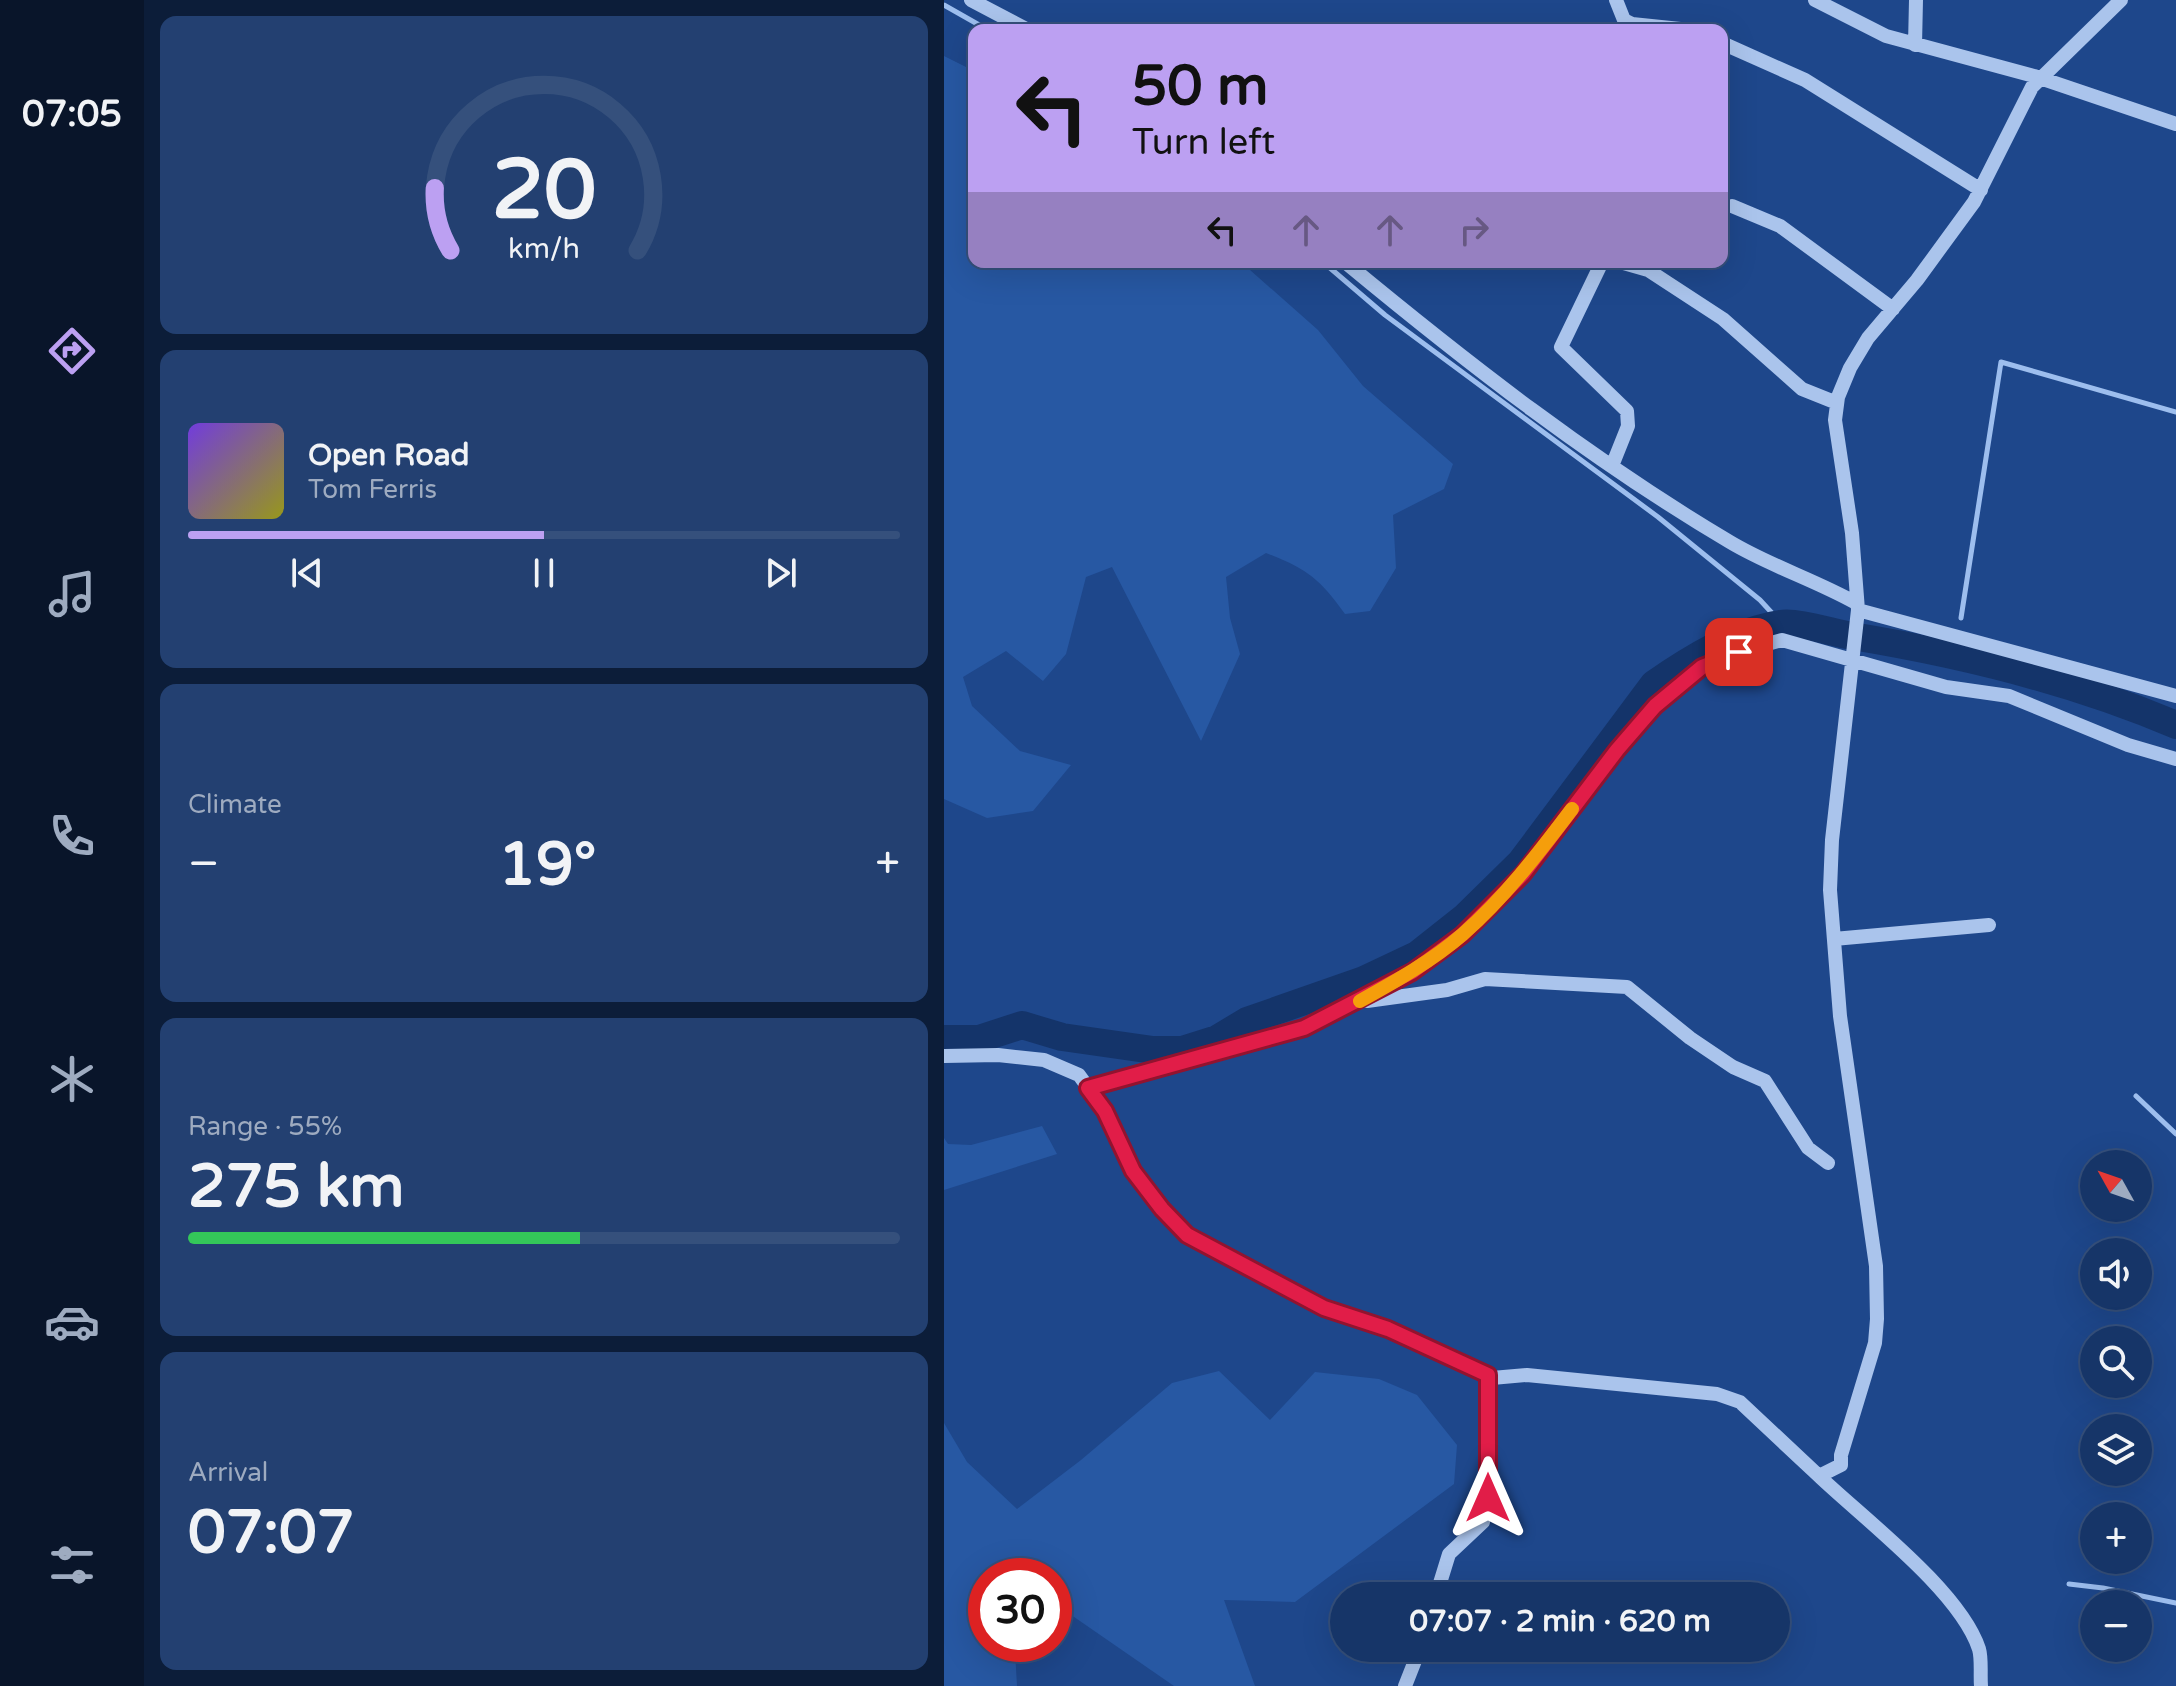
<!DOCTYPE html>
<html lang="en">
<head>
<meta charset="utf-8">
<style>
  :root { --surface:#163568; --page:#234071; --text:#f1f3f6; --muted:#9eabc0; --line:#35507c; --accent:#bca0f2 }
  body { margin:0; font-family:"Varela Round",sans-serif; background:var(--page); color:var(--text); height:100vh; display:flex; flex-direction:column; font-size:30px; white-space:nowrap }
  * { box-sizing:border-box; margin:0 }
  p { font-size:26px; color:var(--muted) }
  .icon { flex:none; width:44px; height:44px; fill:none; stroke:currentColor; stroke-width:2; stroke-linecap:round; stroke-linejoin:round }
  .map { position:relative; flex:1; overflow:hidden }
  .details { display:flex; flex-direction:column; gap:16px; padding:16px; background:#0c1d39; width:800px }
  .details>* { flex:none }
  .guide { position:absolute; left:24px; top:24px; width:760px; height:244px; border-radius:16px; box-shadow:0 8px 32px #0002,0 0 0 2px var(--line); background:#bca0f2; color:#111; overflow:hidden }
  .needle { width:52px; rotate:310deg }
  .controls { position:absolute; left:1136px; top:1150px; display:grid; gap:16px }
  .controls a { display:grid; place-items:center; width:72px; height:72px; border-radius:50%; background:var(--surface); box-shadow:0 8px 32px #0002,0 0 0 2px var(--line); font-size:40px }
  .speed { position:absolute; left:24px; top:1558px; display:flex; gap:16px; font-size:40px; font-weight:700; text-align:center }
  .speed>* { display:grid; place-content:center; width:104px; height:104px; border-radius:50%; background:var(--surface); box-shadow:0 8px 32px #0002,0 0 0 2px var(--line); line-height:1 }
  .speed .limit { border:12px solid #d22; background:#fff; color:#111 }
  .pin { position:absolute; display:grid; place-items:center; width:68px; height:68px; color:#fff; margin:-34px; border-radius:16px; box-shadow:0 4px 12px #0006 }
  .me { position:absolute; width:88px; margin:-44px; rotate:0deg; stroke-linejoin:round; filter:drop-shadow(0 0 6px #0008) }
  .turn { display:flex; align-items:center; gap:28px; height:168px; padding:0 32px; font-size:36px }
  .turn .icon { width:104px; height:104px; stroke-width:2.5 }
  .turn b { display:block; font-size:56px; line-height:68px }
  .lanes { display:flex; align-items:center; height:76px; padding:0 32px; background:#0003; justify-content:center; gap:40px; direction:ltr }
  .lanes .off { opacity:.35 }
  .big { font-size:60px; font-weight:700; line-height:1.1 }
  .details .tile { flex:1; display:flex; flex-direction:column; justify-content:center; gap:12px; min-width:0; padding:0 28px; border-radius:16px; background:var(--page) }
  .details .dial { align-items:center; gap:0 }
  .dial svg { height:208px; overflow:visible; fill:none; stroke:var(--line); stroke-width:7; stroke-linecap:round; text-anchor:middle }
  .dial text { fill:var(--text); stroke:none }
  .song { display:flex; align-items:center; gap:24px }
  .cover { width:96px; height:96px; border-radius:12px; background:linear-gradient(135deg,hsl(260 70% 55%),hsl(60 70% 35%)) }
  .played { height:8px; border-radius:4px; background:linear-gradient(90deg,var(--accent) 50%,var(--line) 50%) }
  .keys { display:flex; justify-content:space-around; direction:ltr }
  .heat { display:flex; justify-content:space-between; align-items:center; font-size:44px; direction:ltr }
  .charge { height:12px; border-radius:6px; background:linear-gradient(90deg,#34c759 55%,var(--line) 0) }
  .trip { position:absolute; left:386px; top:1582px; width:460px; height:80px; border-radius:40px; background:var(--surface); box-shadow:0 8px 32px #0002,0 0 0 2px var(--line); font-weight:700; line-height:80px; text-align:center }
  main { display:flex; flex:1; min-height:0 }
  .tabs { display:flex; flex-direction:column; width:144px; justify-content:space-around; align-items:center; background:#09152a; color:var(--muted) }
  .tabs .icon { width:56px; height:56px }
  .tabs .on { color:var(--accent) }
  .tabs b { font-size:36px; color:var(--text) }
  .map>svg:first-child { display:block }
  .green { fill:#2758a3 }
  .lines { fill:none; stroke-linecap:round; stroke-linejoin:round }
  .stream { stroke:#9dbeee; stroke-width:5 }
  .river { stroke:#14346a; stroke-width:28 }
  .minor { stroke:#aac4ec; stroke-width:14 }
  .route-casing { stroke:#92132f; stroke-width:20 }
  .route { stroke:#e11d48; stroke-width:14 }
  .slow { stroke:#f59e0b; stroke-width:14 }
</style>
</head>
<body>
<main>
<nav class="tabs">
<b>07:05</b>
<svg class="icon on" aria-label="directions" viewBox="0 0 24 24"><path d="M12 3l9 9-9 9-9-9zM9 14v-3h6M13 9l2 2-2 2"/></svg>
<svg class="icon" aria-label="music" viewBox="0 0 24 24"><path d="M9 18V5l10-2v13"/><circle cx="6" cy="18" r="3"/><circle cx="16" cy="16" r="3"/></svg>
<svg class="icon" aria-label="phone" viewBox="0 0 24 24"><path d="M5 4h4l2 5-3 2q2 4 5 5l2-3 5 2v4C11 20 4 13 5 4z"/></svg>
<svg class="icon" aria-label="climate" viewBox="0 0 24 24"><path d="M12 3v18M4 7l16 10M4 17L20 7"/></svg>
<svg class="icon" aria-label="car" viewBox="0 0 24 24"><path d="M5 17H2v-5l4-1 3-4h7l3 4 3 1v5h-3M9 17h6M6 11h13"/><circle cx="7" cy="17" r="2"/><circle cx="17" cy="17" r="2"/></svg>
<svg class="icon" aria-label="filters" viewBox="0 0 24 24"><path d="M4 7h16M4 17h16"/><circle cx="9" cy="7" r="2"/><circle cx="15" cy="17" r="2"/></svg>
</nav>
<section class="details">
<div class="tile dial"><svg viewBox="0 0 100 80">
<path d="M14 69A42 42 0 1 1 86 69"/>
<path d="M14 69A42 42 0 0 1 8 45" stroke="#bca0f2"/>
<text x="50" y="56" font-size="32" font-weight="700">20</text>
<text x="50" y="72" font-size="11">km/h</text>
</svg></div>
<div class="tile">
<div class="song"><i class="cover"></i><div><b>Open Road</b><p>Tom Ferris</p></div></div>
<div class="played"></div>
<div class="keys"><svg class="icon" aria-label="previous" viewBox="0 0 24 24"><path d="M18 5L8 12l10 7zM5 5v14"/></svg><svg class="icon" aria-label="pause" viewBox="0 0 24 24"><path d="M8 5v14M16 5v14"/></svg><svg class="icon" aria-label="next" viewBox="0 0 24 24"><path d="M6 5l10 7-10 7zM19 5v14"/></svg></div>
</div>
<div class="tile"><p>Climate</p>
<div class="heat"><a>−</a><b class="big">19°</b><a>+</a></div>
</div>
<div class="tile"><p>Range · 55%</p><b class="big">275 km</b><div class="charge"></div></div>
<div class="tile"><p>Arrival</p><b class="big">07:07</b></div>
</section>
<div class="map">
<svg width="1232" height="1686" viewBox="0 0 1232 1686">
  <rect width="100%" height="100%" fill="#1e478b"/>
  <path class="green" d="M 0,56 L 30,71 L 30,262 L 297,262 L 374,330 L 419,386 L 509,464 L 500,489 L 449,515 L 452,568 L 426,611 L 401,614 C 375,578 363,569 322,553 L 282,577 L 286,618 L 296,654 L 257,741 L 168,567 L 142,577 L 122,654 L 99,681 L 62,651 L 19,677 L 28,706 L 76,751 L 127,765 L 89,811 L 43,818 L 0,799 Z
    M 98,1126 L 113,1154 L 0,1190 L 0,1138 L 4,1144 L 27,1145 Z
    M 275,1371 L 326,1420 L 371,1372 L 435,1379 L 473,1395 L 513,1445 L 510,1484 L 351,1602 L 280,1600 L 311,1686 L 230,1686 L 120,1610 L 110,1618 L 110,1576 L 42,1576 L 42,1644 L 79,1644 L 71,1651 L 73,1686 L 0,1686 L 0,1423 L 23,1462 L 73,1509 L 137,1460 L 228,1383 Z"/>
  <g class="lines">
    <path class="stream" d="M 0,5 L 44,30
      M 379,262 L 441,315 L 714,517 L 816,600 L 838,624
      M 1017,618 L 1057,362 L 1232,412
      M 1192,1096 L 1232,1134
      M 1125,1584 L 1159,1588 L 1232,1603"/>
    <path class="river" d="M 0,1039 L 35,1039 L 78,1025 L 118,1037 L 209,1050 L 238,1050 L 273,1039 L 303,1021 L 420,980 L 473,955 L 521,917 L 577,862 L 710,684 C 746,659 791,631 836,624 C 854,621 889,633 908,636 C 1018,654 1129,681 1232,725"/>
    <path class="minor" d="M 27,0 L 84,30
      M 672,0 L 680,20 L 688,24 L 746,30
      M 871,0 L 942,36 L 1090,76 L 1232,124
      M 778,43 L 861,80 L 1037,190
      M 971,45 L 972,0
      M 788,206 L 836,226 L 949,309
      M 401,262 C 523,363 649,461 786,542 C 826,566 871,580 912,603
      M 658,262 L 617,347 L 683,411 L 684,426 L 668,466
      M 676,262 L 704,270 L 779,319 L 858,389 L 893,403
      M 914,610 L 1232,696
      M 890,939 L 1045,925
      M 423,1001 L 503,990 L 541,979 L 683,987 L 746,1038 L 789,1067 L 821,1081 L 864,1148 L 884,1163
      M 0,1056 L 54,1055 L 100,1060 L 135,1075 L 161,1111 L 189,1171 L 218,1209 L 243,1235 L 380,1308 L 444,1329 L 548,1378 L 583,1375 L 773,1394 L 796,1402 L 875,1476
      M 144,1088 L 360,1028 L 468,972 L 518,935 L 579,874 L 673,750 L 711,706 L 758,667 L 795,652 L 838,640 L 1002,687 L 1065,696 L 1184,745 L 1232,759
      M 492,1596 L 505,1554 L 539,1522 L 546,1472 L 542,1440 L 546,1416 L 544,1375
      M 461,1686 L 476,1648
      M 1037,1686 C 1036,1675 1038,1659 1035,1649 C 1016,1591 920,1519 875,1476 L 897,1465 L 897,1455 L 931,1343 L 933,1319 L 932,1266 L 896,1016 L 886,890 L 888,840 L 914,610 L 908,533 L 891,420 L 894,397 L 906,368 L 924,338 L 973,280 L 1030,202 L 1088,87 L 1177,0"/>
  </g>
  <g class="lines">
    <g class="route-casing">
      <path id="route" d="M 544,1498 L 544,1375 L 444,1329 L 380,1308 L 243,1235 L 218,1209 L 189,1171 L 161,1111 L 144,1088 L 360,1028 L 468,972 L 518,935 L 579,874 L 673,750 L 711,706 L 758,667 L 795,652"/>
    </g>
    <use href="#route" class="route"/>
    <path class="slow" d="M 416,1001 C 452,981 488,961 519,934 C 561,897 594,854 628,809"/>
  </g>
</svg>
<div class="controls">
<a><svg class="needle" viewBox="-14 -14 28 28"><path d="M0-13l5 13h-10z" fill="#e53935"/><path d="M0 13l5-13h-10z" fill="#9eabc0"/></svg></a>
<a><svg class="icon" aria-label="sound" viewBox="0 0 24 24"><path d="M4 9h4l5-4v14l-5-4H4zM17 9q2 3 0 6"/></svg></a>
<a><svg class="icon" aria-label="search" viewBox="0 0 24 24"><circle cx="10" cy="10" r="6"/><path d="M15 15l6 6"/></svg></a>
<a><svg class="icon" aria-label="layers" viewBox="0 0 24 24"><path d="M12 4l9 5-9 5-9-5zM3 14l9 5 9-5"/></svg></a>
<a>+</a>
<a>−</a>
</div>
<div class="speed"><div class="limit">30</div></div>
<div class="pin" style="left:795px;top:652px;background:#d93025"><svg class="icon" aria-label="arrive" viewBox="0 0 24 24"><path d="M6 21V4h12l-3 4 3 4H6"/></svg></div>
<svg class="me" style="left:544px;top:1498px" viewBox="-20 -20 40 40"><path d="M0-17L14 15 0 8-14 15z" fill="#e11d48" stroke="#fff" stroke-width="4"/></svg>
<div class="trip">07:07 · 2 min · 620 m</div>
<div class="guide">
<div class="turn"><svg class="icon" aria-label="left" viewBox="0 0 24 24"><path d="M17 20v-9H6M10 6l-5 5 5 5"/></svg><div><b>50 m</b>Turn left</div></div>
<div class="lanes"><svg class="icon" aria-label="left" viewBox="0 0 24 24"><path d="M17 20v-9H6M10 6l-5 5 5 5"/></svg><svg class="icon off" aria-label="ahead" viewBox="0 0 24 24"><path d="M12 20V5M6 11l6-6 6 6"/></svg><svg class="icon off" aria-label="ahead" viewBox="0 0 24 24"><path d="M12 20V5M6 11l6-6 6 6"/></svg><svg class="icon off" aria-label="right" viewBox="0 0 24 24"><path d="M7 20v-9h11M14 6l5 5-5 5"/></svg></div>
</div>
</div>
</main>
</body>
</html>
